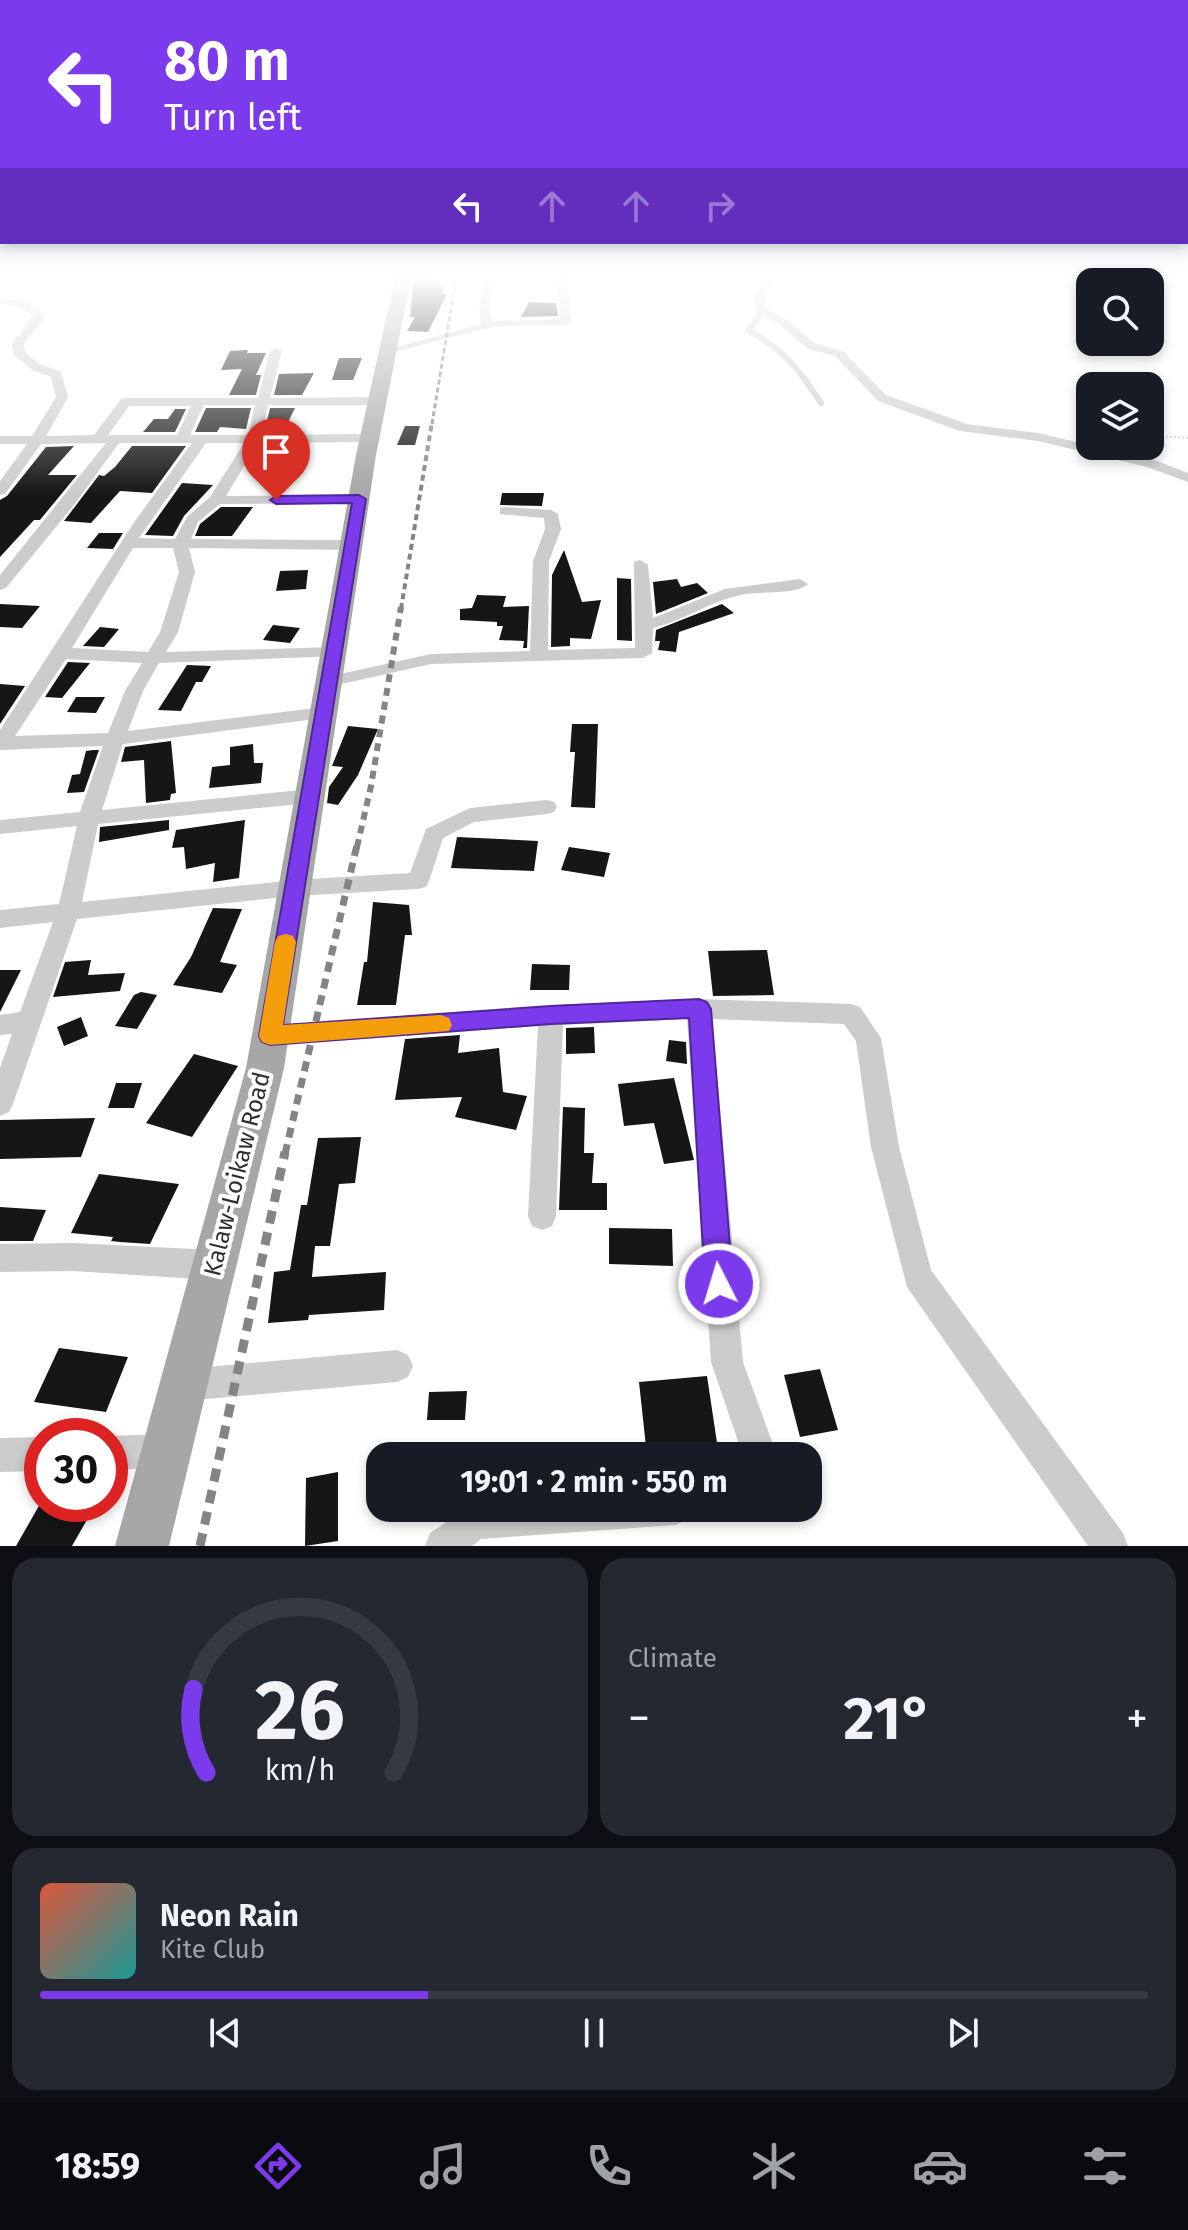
<!DOCTYPE html>
<html lang="en">
<head>
<meta charset="utf-8">
<style>
  :root { --surface:#171b24; --page:#242831; --text:#f1f3f6; --muted:#9ea1a6; --line:#363941; --accent:#7c3aed }
  body { margin:0; font-family:"Fira Sans",sans-serif; background:var(--page); color:var(--text); height:100vh; display:flex; flex-direction:column; font-size:30px; white-space:nowrap }
  * { box-sizing:border-box; margin:0 }
  p { font-size:26px; color:var(--muted) }
  .icon { flex:none; width:44px; height:44px; fill:none; stroke:currentColor; stroke-width:2; stroke-linecap:round; stroke-linejoin:round }
  .map { position:relative; height:1546px; overflow:hidden }
  .sheet { display:flex; flex-direction:column; gap:12px; padding:12px; background:#0d0f14; flex:1 }
  .sheet>* { flex:none }
  .banner { position:absolute; left:0px; top:0px; width:1188px; height:244px; box-shadow:0 4px 12px #0003; background:#7c3aed; color:#fff; overflow:hidden }
  .buttons { position:absolute; left:1076px; top:268px; display:grid; gap:16px }
  .buttons a { display:grid; place-items:center; width:88px; height:88px; border-radius:16px; background:var(--surface); box-shadow:0 4px 12px #0003; font-size:40px }
  .speed { position:absolute; left:24px; top:1418px; display:flex; gap:16px; font-size:40px; font-weight:700; text-align:center }
  .speed>* { display:grid; place-content:center; width:104px; height:104px; border-radius:50%; background:var(--surface); box-shadow:0 4px 12px #0003; line-height:1 }
  .speed .limit { border:12px solid #d22; background:#fff; color:#111 }
  .pin { position:absolute; display:grid; place-items:center; width:68px; height:68px; color:#fff; margin:-82px -34px; border-radius:50% 50% 50% 0; rotate:-45deg; box-shadow:0 0 8px #0007 }
  .pin .icon { rotate:45deg }
  .me { position:absolute; width:88px; margin:-44px; rotate:355deg; stroke-linejoin:round; filter:drop-shadow(0 0 6px #0008) }
  .turn { display:flex; align-items:center; gap:28px; height:168px; padding:0 32px; font-size:36px }
  .turn .icon { width:104px; height:104px; stroke-width:2.5 }
  .turn b { display:block; font-size:56px; line-height:68px }
  .lanes { display:flex; align-items:center; height:76px; padding:0 32px; background:#0003; justify-content:center; gap:40px; direction:ltr }
  .lanes .off { opacity:.35 }
  .big { font-size:60px; font-weight:700; line-height:1.1 }
  .sheet .card { flex:1; display:flex; flex-direction:column; justify-content:center; gap:12px; min-width:0; padding:0 28px; border-radius:24px; background:var(--page) }
  .sheet .dial { align-items:center; gap:0 }
  .dial svg { height:208px; overflow:visible; fill:none; stroke:var(--line); stroke-width:7; stroke-linecap:round; text-anchor:middle }
  .dial text { fill:var(--text); stroke:none }
  .song { display:flex; align-items:center; gap:24px }
  .cover { width:96px; height:96px; border-radius:12px; background:linear-gradient(135deg,hsl(10 70% 55%),hsl(180 70% 35%)) }
  .played { height:8px; border-radius:4px; background:linear-gradient(90deg,var(--accent) 35%,var(--line) 35%) }
  .keys { display:flex; justify-content:space-around; direction:ltr }
  .heat { display:flex; justify-content:space-between; align-items:center; font-size:44px; direction:ltr }
  .sheet .tiles { flex:1; display:grid; gap:12px; grid-template-columns:1fr 1fr }
  .card:last-child { grid-column:span 2 }
  .trip { position:absolute; left:366px; top:1442px; width:456px; height:80px; border-radius:24px; background:var(--surface); box-shadow:0 4px 12px #0003; font-weight:700; line-height:80px; text-align:center }
  .dock { display:flex; height:128px; justify-content:space-around; align-items:center; background:#090b0e; color:var(--muted) }
  .dock .icon { width:56px; height:56px }
  .dock .active { color:var(--accent) }
  .dock b { font-size:36px; color:var(--text) }
  .map>svg:first-child { display:block }
  .building { fill:#161616 }
  .lines { fill:none; stroke-linecap:round; stroke-linejoin:round }
  .path { stroke:#ccc; stroke-width:2; stroke-dasharray:2 2; stroke-linecap:butt }
  .lane { stroke:#ccc; stroke-width:6 }
  .street { fill:#ccc; fill-rule:evenodd }
  .primary { fill:#a7a7a7; fill-rule:evenodd }
  .rail-far4 { stroke:#848484; stroke-width:3; stroke-dasharray:5 3; stroke-linecap:butt }
  .rail-far3 { stroke:#848484; stroke-width:4; stroke-dasharray:6 4; stroke-linecap:butt }
  .rail-far2 { stroke:#848484; stroke-width:6; stroke-dasharray:8 6; stroke-linecap:butt }
  .rail-far1 { stroke:#848484; stroke-width:7; stroke-dasharray:10 7; stroke-linecap:butt }
  .rail { stroke:#848484; stroke-width:9; stroke-dasharray:13 9; stroke-linecap:butt }
  .route { fill:#7c3aed; stroke:#51269a; stroke-width:2 }
  .slow { fill:#f59e0b }
  .labels { text-anchor:middle; stroke-width:8; stroke-linejoin:round; paint-order:stroke }
  .street-label { font-size:24px; fill:#2f2f2f; stroke:#fff }
</style>
</head>
<body>
<div class="map">
<svg width="1188" height="1546" viewBox="0 0 1188 1546">
  <rect width="100%" height="100%" fill="#fff"/>
  <path class="building" d="M 414,278 L 440,280 L 440,287 L 445,287 L 442,294 L 447,294 L 428,332 L 407,331 L 415,317 L 410,317 Z
    M 529,302 L 556,303 L 558,316 L 521,317 Z
    M 248,350 L 247,353 L 266,353 L 256,375 L 261,375 L 256,395 L 229,395 L 242,369 L 221,370 L 230,351 Z
    M 339,358 L 362,358 L 353,380 L 332,380 Z
    M 314,373 L 302,395 L 274,395 L 279,374 Z
    M 206,408 L 251,408 L 246,429 L 220,427 L 217,432 L 195,432 Z
    M 270,408 L 295,408 L 284,430 L 265,430 Z
    M 175,409 L 186,409 L 175,432 L 143,432 L 154,419 L 168,419 Z
    M 405,426 L 420,426 L 415,445 L 397,445 Z
    M 74,446 L 48,475 L 77,475 L 40,520 L 34,520 L 0,557 L 0,500 L 7,496 L 46,447 Z
    M 132,446 L 186,446 L 152,493 L 120,491 L 91,523 L 64,521 L 99,475 L 104,476 L 115,467 Z
    M 182,483 L 213,485 L 184,516 L 173,536 L 145,535 Z
    M 502,493 L 544,493 L 542,506 L 500,505 Z
    M 221,507 L 253,507 L 232,536 L 195,536 L 200,524 Z
    M 99,533 L 123,533 L 113,549 L 87,548 Z
    M 564,550 L 582,602 L 601,600 L 591,639 L 570,638 L 570,646 L 551,647 L 552,575 Z
    M 308,570 L 306,589 L 276,591 L 280,571 Z
    M 617,578 L 631,579 L 632,641 L 617,640 Z
    M 677,579 L 681,587 L 697,583 L 708,593 L 656,614 L 653,582 Z
    M 477,595 L 506,596 L 503,607 L 529,606 L 527,648 L 523,648 L 524,641 L 499,640 L 503,626 L 497,626 L 497,622 L 460,620 L 460,609 L 472,608 Z
    M 0,604 L 40,606 L 22,628 L 0,627 Z
    M 722,604 L 734,613 L 679,632 L 676,652 L 658,650 L 660,641 L 655,641 L 656,630 Z
    M 273,625 L 300,628 L 290,643 L 263,640 Z
    M 100,627 L 119,629 L 104,647 L 83,646 Z
    M 68,662 L 90,663 L 62,698 L 45,697 Z
    M 187,665 L 211,666 L 202,682 L 196,682 L 181,711 L 158,710 Z
    M 0,684 L 25,686 L 0,724 Z
    M 76,697 L 105,697 L 96,713 L 67,712 Z
    M 572,724 L 598,724 L 595,808 L 571,807 L 575,752 L 570,752 Z
    M 348,726 L 378,729 L 358,775 L 338,805 L 327,803 L 329,787 L 343,767 L 332,766 Z
    M 171,741 L 176,793 L 171,794 L 170,800 L 146,803 L 144,760 L 121,762 L 125,747 Z
    M 253,744 L 254,763 L 263,763 L 261,783 L 209,788 L 212,767 L 230,765 L 230,747 Z
    M 93,750 L 99,750 L 84,792 L 67,793 L 72,775 L 80,774 L 86,751 Z
    M 169,820 L 169,830 L 99,842 L 100,827 Z
    M 245,820 L 239,878 L 213,882 L 215,863 L 186,869 L 184,847 L 172,848 L 176,830 Z
    M 457,837 L 538,841 L 534,871 L 451,868 Z
    M 569,847 L 610,853 L 604,877 L 561,870 Z
    M 373,902 L 409,905 L 412,935 L 405,935 L 396,1005 L 357,1005 L 364,962 L 367,962 Z
    M 213,908 L 242,909 L 220,962 L 237,965 L 222,993 L 173,985 L 191,957 Z
    M 767,950 L 774,995 L 713,996 L 708,951 Z
    M 91,960 L 88,975 L 125,973 L 120,991 L 53,997 L 65,962 Z
    M 532,964 L 570,965 L 569,990 L 530,990 Z
    M 0,970 L 21,970 L 0,1012 Z
    M 141,992 L 157,995 L 137,1029 L 115,1026 L 134,995 Z
    M 81,1017 L 88,1036 L 64,1046 L 57,1027 Z
    M 594,1027 L 595,1053 L 566,1054 L 566,1028 Z
    M 460,1035 L 458,1053 L 499,1048 L 503,1092 L 527,1096 L 516,1130 L 455,1117 L 462,1097 L 395,1100 L 405,1039 Z
    M 669,1040 L 686,1042 L 687,1064 L 666,1061 Z
    M 194,1054 L 238,1066 L 192,1137 L 146,1123 Z
    M 674,1078 L 694,1160 L 664,1164 L 654,1123 L 624,1126 L 618,1084 Z
    M 116,1083 L 142,1083 L 134,1108 L 108,1108 Z
    M 563,1107 L 585,1108 L 584,1153 L 594,1153 L 592,1183 L 607,1183 L 607,1210 L 559,1210 Z
    M 95,1118 L 81,1157 L 0,1159 L 0,1120 Z
    M 361,1137 L 355,1183 L 339,1184 L 330,1246 L 315,1246 L 312,1277 L 386,1272 L 384,1310 L 309,1315 L 308,1320 L 268,1323 L 274,1272 L 290,1270 L 301,1205 L 307,1205 L 318,1138 Z
    M 99,1174 L 179,1184 L 150,1244 L 120,1242 L 111,1241 L 113,1237 L 71,1233 Z
    M 0,1207 L 46,1210 L 33,1241 L 0,1241 Z
    M 609,1228 L 672,1229 L 673,1266 L 609,1264 Z
    M 59,1348 L 128,1357 L 106,1412 L 34,1402 Z
    M 820,1369 L 838,1430 L 800,1437 L 784,1375 Z
    M 707,1376 L 719,1456 L 647,1456 L 639,1382 Z
    M 467,1391 L 465,1420 L 427,1420 L 429,1392 Z
    M 338,1472 L 338,1541 L 305,1546 L 306,1478 Z
    M 40,1504 L 73,1504 L 92,1511 L 72,1546 L 16,1546 Z"/>
  <g class="lines">
    <path class="path" d="M 1150,435 L 1188,438"/>
    <path class="lane" d="M 763,312 L 748,330 C 785,351 798,368 821,403"/>
    <path class="street" d="M 485,278 L 495,278 L 489,309 L 492,321 L 561,319 L 557,278 L 567,278 L 571,322 L 566,325 L 496,326 L 382,355 L 382,351 L 481,324 L 479,309 Z
      M 772,278 L 784,278 L 765,292 L 764,308 L 786,319 L 816,344 L 843,351 L 886,395 L 967,424 L 1038,433 L 1157,461 L 1188,473 L 1188,482 L 1147,467 L 1038,441 L 960,431 L 878,401 L 835,356 L 808,349 L 778,323 L 755,312 L 755,292 Z
      M 0,298 C 16,299 37,302 45,317 L 24,344 L 26,354 L 40,364 L 61,372 L 68,397 L 46,436 L 94,435 L 121,399 L 125,398 L 258,398 L 270,351 L 276,348 L 282,351 L 270,398 L 377,397 L 383,401 L 377,405 L 268,405 L 261,435 L 369,434 L 376,438 L 369,442 L 258,443 L 226,496 L 359,495 L 366,499 L 359,503 L 220,504 L 198,522 L 191,539 L 351,540 L 359,545 L 351,550 L 189,548 L 195,572 L 178,632 L 166,652 L 334,647 L 343,652 L 340,656 L 159,663 L 143,691 L 128,731 L 324,707 L 331,709 L 333,713 L 331,717 L 123,744 L 102,810 L 310,789 L 320,796 L 310,803 L 98,824 L 82,902 L 294,880 L 410,873 L 426,829 L 470,808 L 547,800 L 554,802 L 557,807 L 554,812 L 547,814 L 474,822 L 443,838 L 429,881 L 426,887 L 418,889 L 294,896 L 77,919 L 13,1104 L 9,1112 L 0,1116 L 0,1068 L 12,1034 L 0,1035 L 0,1015 L 20,1012 L 53,922 L 0,928 L 0,910 L 59,904 L 77,826 L 0,834 L 0,820 L 80,812 L 103,746 L 0,750 L 0,730 L 135,521 L 192,443 L 119,443 L 74,505 L 6,588 L 0,590 L 0,575 L 106,443 L 41,444 L 5,494 L 0,495 L 0,481 L 27,444 L 0,444 L 0,436 L 32,436 L 56,397 L 51,377 L 32,370 L 14,355 L 12,344 L 34,315 L 14,305 L 0,304 ZM 204,405 L 255,405 L 248,435 L 190,435 ZM 129,406 L 191,406 L 177,435 L 108,435 ZM 206,443 L 244,443 L 210,497 L 187,517 L 175,539 L 139,538 ZM 133,548 L 173,548 L 179,572 L 160,632 L 148,652 L 72,648 ZM 66,659 L 142,663 L 125,691 L 108,733 L 15,736 Z
      M 505,507 L 551,510 L 558,514 L 561,529 L 549,561 L 548,650 L 635,648 L 634,562 L 640,560 L 648,565 L 653,618 L 725,589 L 800,579 L 808,584 C 796,595 764,591 747,594 C 713,599 686,620 653,628 L 652,653 L 643,658 L 431,664 L 328,687 L 322,686 L 319,682 L 322,678 L 431,654 L 530,651 L 533,561 L 545,529 L 544,518 L 500,514 L 500,508 Z
      M 699,999 L 851,1004 L 860,1007 L 881,1038 L 899,1147 L 931,1270 L 1123,1533 L 1128,1546 L 1088,1546 L 907,1287 L 871,1147 L 856,1041 L 844,1024 L 712,1019 L 743,1362 L 774,1447 L 771,1456 L 737,1456 L 740,1447 L 711,1362 L 687,1019 L 563,1025 L 556,1216 L 552,1226 L 542,1230 L 532,1226 L 528,1216 L 538,1026 L 270,1046 L 261,1043 L 257,1036 L 261,1029 L 270,1026 L 551,1005 Z
      M 73,1243 L 214,1250 L 225,1255 L 229,1265 L 225,1275 L 214,1280 L 73,1271 L 0,1272 L 0,1244 Z
      M 397,1350 L 408,1355 L 413,1366 L 408,1377 L 397,1382 L 184,1401 L 173,1396 L 168,1385 L 173,1374 L 184,1369 Z
      M 167,1434 L 179,1439 L 184,1451 L 179,1463 L 167,1468 L 110,1470 L 110,1436 Z
      M 42,1437 L 42,1471 L 0,1472 L 0,1438 Z
      M 467,1508 L 692,1508 L 687,1520 L 675,1525 L 481,1539 L 472,1546 L 425,1546 L 430,1533 Z"/>
    <path class="primary" d="M 395,278 L 411,278 L 376,455 L 284,1068 L 169,1546 L 115,1546 L 246,1068 L 356,455 Z"/>
    <path class="rail-far4" d="M 432,424 L 456,278"/>
    <path class="rail-far3" d="M 401,609 L 432,422"/>
    <path class="rail-far2" d="M 357,847 L 371,786 L 401,607"/>
    <path class="rail-far1" d="M 285,1154 L 357,845"/>
    <path class="rail" d="M 200,1546 L 285,1152"/>
  </g>
  <linearGradient id="sky" x2="0" y2="1"><stop stop-color="#9bc3ea"/><stop offset="0.56" stop-color="#fff"/><stop offset="1" stop-color="#fff" stop-opacity="0"/></linearGradient>
  <rect width="1188" height="495" fill="url(#sky)"/>
  <path class="route" d="M 359,495 L 366,499 L 283,1025 L 551,1006 L 699,999 L 707,1002 L 711,1009 L 733,1284 L 729,1293 L 719,1297 L 709,1293 L 705,1284 L 689,1018 L 551,1024 L 270,1045 L 262,1042 L 259,1036 L 352,503 L 276,504 L 270,500 L 276,496 Z"/>
  <path class="slow" d="M 286,934 L 293,936 L 296,942 L 283,1025 L 441,1015 L 449,1018 L 452,1025 L 449,1031 L 270,1045 L 262,1042 L 259,1036 L 275,942 L 278,936 Z"/>
  <g class="labels">
    <g class="street-label">
      <text transform="translate(237 1174) rotate(-76)" y="8">Kalaw-Loikaw Road</text>
    </g>
  </g>
</svg>
<div class="buttons">
<a><svg class="icon" aria-label="search" viewBox="0 0 24 24"><circle cx="10" cy="10" r="6"/><path d="M15 15l6 6"/></svg></a>
<a><svg class="icon" aria-label="layers" viewBox="0 0 24 24"><path d="M12 4l9 5-9 5-9-5zM3 14l9 5 9-5"/></svg></a>
</div>
<div class="speed"><div class="limit">30</div></div>
<div class="pin" style="left:276px;top:500px;background:#d93025"><svg class="icon" aria-label="arrive" viewBox="0 0 24 24"><path d="M6 21V4h12l-3 4 3 4H6"/></svg></div>
<svg class="me" style="left:719px;top:1284px" viewBox="-20 -20 40 40"><circle r="17" fill="#7c3aed" stroke="#fff" stroke-width="3"/><path d="M0-11L8 9 0 5-8 9z" fill="#fff"/></svg>
<div class="trip">19:01 · 2 min · 550 m</div>
<div class="banner">
<div class="turn"><svg class="icon" aria-label="left" viewBox="0 0 24 24"><path d="M17 20v-9H6M10 6l-5 5 5 5"/></svg><div><b>80 m</b>Turn left</div></div>
<div class="lanes"><svg class="icon" aria-label="left" viewBox="0 0 24 24"><path d="M17 20v-9H6M10 6l-5 5 5 5"/></svg><svg class="icon off" aria-label="ahead" viewBox="0 0 24 24"><path d="M12 20V5M6 11l6-6 6 6"/></svg><svg class="icon off" aria-label="ahead" viewBox="0 0 24 24"><path d="M12 20V5M6 11l6-6 6 6"/></svg><svg class="icon off" aria-label="right" viewBox="0 0 24 24"><path d="M7 20v-9h11M14 6l5 5-5 5"/></svg></div>
</div>
</div>
<section class="sheet">
<div class="tiles">
<div class="card dial"><svg viewBox="0 0 100 80">
<path d="M14 69A42 42 0 1 1 86 69"/>
<path d="M14 69A42 42 0 0 1 9 37" stroke="#7c3aed"/>
<text x="50" y="56" font-size="32" font-weight="700">26</text>
<text x="50" y="72" font-size="11">km/h</text>
</svg></div>
<div class="card"><p>Climate</p>
<div class="heat"><a>−</a><b class="big">21°</b><a>+</a></div>
</div>
<div class="card">
<div class="song"><i class="cover"></i><div><b>Neon Rain</b><p>Kite Club</p></div></div>
<div class="played"></div>
<div class="keys"><svg class="icon" aria-label="previous" viewBox="0 0 24 24"><path d="M18 5L8 12l10 7zM5 5v14"/></svg><svg class="icon" aria-label="pause" viewBox="0 0 24 24"><path d="M8 5v14M16 5v14"/></svg><svg class="icon" aria-label="next" viewBox="0 0 24 24"><path d="M6 5l10 7-10 7zM19 5v14"/></svg></div>
</div>
</div>
</section>
<nav class="dock">
<b>18:59</b>
<svg class="icon active" aria-label="directions" viewBox="0 0 24 24"><path d="M12 3l9 9-9 9-9-9zM9 14v-3h6M13 9l2 2-2 2"/></svg>
<svg class="icon" aria-label="music" viewBox="0 0 24 24"><path d="M9 18V5l10-2v13"/><circle cx="6" cy="18" r="3"/><circle cx="16" cy="16" r="3"/></svg>
<svg class="icon" aria-label="phone" viewBox="0 0 24 24"><path d="M5 4h4l2 5-3 2q2 4 5 5l2-3 5 2v4C11 20 4 13 5 4z"/></svg>
<svg class="icon" aria-label="climate" viewBox="0 0 24 24"><path d="M12 3v18M4 7l16 10M4 17L20 7"/></svg>
<svg class="icon" aria-label="car" viewBox="0 0 24 24"><path d="M5 17H2v-5l4-1 3-4h7l3 4 3 1v5h-3M9 17h6M6 11h13"/><circle cx="7" cy="17" r="2"/><circle cx="17" cy="17" r="2"/></svg>
<svg class="icon" aria-label="filters" viewBox="0 0 24 24"><path d="M4 7h16M4 17h16"/><circle cx="9" cy="7" r="2"/><circle cx="15" cy="17" r="2"/></svg>
</nav>
</body>
</html>
